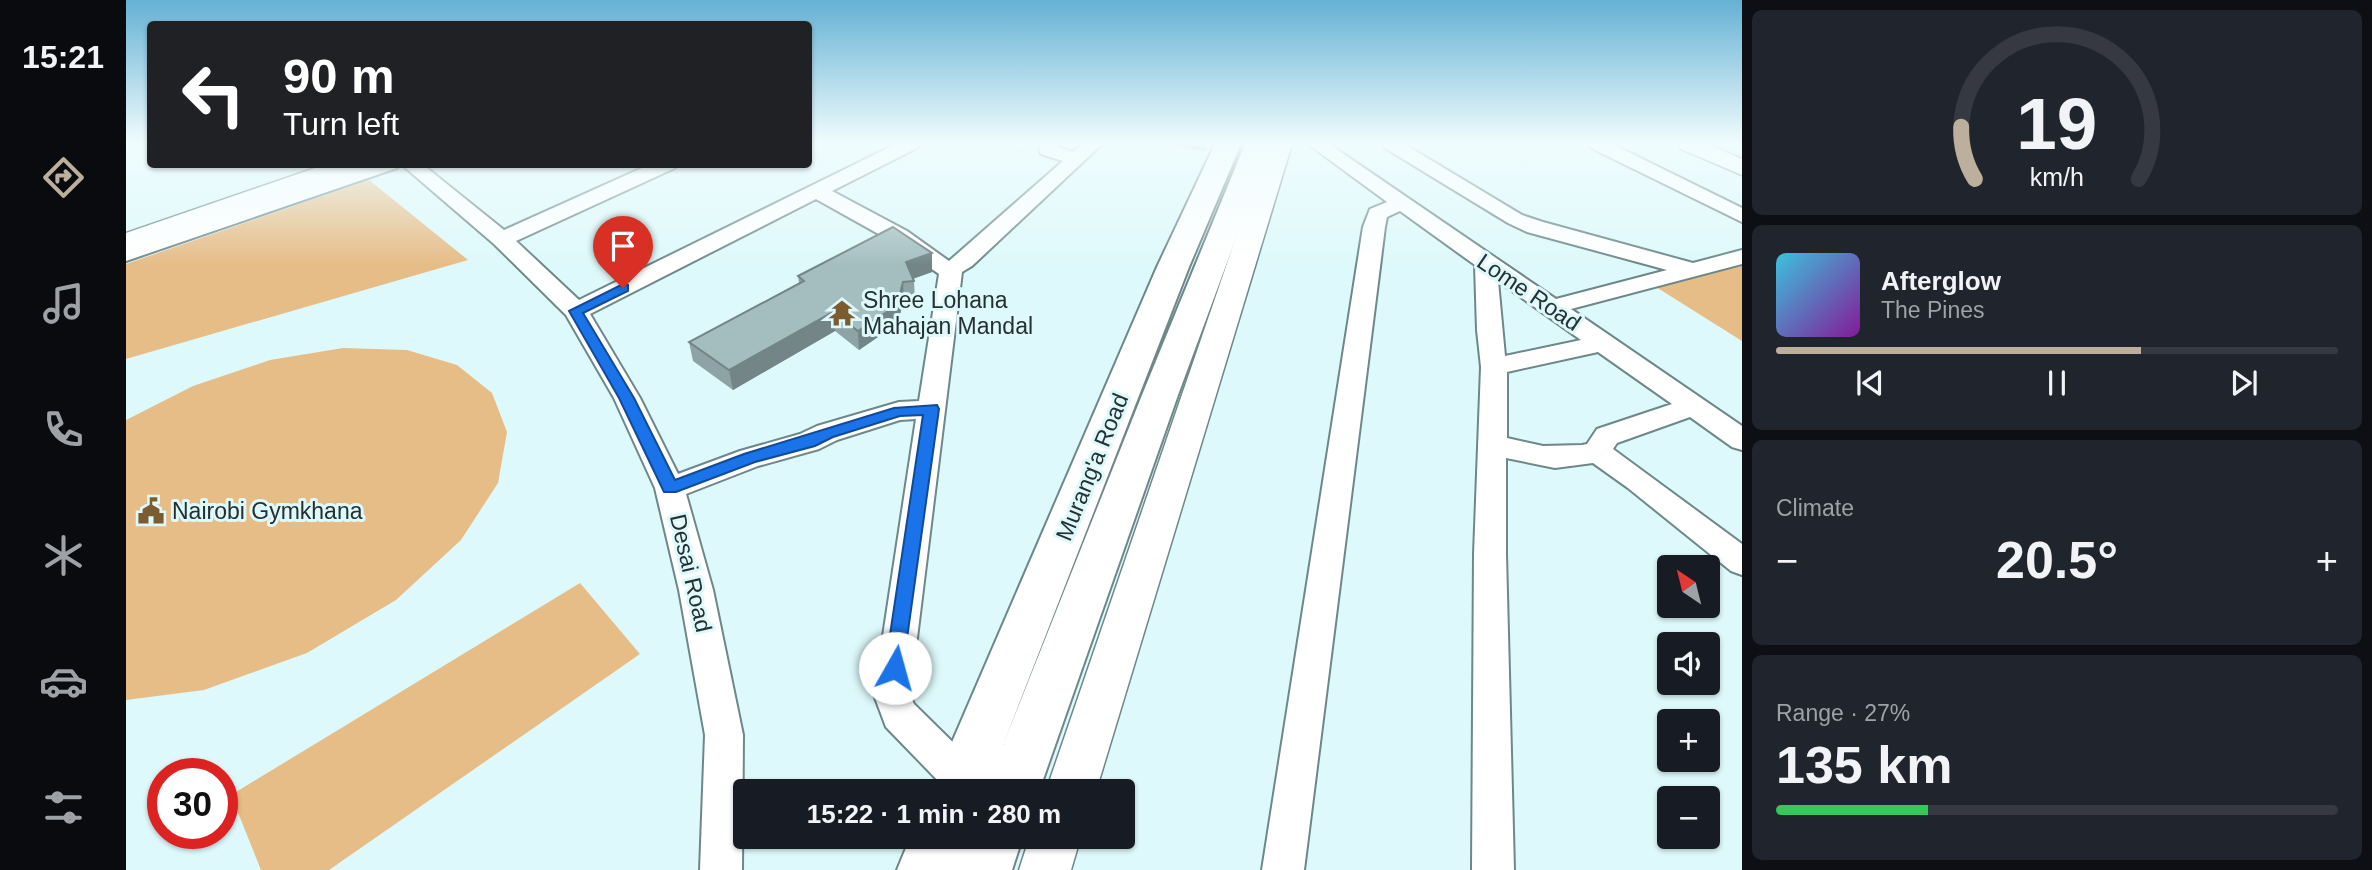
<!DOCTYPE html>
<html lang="en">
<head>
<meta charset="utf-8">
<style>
  :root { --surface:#171b24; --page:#20242c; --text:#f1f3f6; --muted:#9ea1a6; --line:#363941; --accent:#bcaf9d }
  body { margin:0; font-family:Helvetica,sans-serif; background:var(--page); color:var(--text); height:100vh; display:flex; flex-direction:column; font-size:26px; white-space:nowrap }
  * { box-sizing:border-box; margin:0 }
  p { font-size:23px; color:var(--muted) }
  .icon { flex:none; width:38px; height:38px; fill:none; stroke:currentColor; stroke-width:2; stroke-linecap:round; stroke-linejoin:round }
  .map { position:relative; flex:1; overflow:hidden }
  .details { display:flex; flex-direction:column; gap:10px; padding:10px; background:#0d0f14; width:630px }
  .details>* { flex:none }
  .banner { position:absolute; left:21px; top:21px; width:665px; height:147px; border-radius:7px; box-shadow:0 2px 5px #0004; background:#202124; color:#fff; overflow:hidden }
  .needle { width:46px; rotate:325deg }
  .fabs { position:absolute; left:1531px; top:555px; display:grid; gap:14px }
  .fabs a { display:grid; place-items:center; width:63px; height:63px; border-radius:7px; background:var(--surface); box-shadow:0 2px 5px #0004; font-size:35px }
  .speed { position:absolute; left:21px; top:758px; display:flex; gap:14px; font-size:35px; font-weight:700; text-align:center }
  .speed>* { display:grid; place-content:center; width:91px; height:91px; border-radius:50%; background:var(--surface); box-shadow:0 2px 5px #0004; line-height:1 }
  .speed .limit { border:10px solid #d22; background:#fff; color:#111 }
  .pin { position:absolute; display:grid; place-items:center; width:60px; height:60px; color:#fff; margin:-72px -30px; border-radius:50% 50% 50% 0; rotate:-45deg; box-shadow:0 0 7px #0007 }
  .pin .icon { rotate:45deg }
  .me { position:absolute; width:77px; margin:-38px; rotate:7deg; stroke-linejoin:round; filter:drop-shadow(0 0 5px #0008) }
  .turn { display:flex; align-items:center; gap:24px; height:147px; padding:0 21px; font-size:32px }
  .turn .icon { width:91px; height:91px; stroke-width:2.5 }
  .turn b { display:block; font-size:49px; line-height:60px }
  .big { font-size:52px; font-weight:700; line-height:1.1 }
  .details .tile { flex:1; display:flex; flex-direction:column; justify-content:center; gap:10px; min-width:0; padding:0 24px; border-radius:10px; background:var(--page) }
  .details .dial { align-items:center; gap:0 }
  .dial svg { height:182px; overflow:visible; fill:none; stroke:var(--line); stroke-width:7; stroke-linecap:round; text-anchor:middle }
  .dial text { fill:var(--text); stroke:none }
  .song { display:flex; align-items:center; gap:21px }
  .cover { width:84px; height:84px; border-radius:10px; background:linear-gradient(135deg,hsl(190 70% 55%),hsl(290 70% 35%)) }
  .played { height:7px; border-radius:4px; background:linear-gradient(90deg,var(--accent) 65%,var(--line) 65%) }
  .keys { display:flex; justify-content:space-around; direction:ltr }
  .heat { display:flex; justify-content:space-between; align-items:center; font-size:38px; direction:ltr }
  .charge { height:10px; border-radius:5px; background:linear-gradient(90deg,#34c759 27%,var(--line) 0) }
  .trip { position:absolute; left:607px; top:779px; width:402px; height:70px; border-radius:7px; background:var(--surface); box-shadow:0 2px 5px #0004; font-weight:700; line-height:70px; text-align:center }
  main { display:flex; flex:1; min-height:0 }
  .menu { display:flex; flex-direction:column; width:126px; justify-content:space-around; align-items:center; background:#090b0e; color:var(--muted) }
  .menu .icon { width:49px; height:49px }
  .menu .active { color:var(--accent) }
  .menu b { font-size:32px; color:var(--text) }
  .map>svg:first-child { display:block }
  .green { fill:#e6bd87 }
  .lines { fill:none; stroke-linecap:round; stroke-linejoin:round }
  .minor-casing { stroke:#6e8789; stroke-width:4 }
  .major-casing { stroke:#6e8789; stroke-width:3 }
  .highway-casing { stroke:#6e8789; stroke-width:4 }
  .minor { fill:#fff; fill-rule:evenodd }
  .major { fill:#fff; fill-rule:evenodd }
  .highway { fill:#fff; fill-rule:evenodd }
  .wall { fill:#8da3a5 }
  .shaded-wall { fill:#738586 }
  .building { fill:#a4bec0; stroke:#738586; stroke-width:2 }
  .route { fill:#1a73e8; stroke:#114b97; stroke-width:2 }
  .labels { text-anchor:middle; stroke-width:6; stroke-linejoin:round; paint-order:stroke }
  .street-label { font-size:23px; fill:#263031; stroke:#def9fb }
  .poi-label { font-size:23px; fill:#263031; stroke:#def9fb; text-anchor:start }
</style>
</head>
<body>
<main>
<nav class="menu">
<b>15:21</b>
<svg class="icon active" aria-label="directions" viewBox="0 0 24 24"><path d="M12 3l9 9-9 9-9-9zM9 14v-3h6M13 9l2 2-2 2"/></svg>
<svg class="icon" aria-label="music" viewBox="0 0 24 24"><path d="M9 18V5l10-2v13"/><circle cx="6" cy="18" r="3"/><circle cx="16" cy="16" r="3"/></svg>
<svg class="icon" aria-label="phone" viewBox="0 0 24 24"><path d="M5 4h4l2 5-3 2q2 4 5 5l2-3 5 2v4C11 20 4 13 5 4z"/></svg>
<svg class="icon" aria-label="climate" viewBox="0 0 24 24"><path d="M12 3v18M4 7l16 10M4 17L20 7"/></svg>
<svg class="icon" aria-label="car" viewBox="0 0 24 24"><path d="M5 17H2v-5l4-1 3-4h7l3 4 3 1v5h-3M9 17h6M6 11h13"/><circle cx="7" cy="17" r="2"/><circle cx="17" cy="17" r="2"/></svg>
<svg class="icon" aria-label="filters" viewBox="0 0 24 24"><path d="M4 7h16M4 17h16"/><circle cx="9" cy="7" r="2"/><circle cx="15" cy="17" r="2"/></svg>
</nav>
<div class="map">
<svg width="1616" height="870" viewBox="0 0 1616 870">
  <rect width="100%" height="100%" fill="#def9fb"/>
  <path class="green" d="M 243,180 L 342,260 L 0,359 L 0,264 Z
    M 1616,265 L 1616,341 L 1530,287 Z
    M 217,348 L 281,350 L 331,365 L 366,393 L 381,432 L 372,483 L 335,540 L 270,600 L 181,653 L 78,690 L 0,700 L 0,420 L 67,386 L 144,360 Z
    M 454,583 L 514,654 L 203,870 L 135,870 L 105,795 Z"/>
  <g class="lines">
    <g class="minor-casing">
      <path id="minor" d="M 770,144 L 793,144 L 791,148 L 706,191 L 781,231 L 823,261 L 937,161 L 915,154 L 913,150 L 915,144 L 933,144 L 932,147 L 947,152 L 957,144 L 976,144 L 846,266 L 836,272 L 784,695 L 788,704 L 851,766 L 857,779 L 851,791 L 822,791 L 760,727 L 748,695 L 790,419 L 774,420 L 711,440 L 693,449 L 632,466 L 560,494 L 587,590 L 617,735 L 616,870 L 574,870 L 579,735 L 553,590 L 529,488 L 488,398 L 440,315 L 368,244 L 275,164 L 296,164 L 378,230 L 525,164 L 551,164 L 549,168 L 390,241 L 453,300 ZM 690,199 L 765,241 L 813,274 L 793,401 L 773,402 L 691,426 L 674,434 L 614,451 L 552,474 L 514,398 L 464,314 Z
        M 1182,144 L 1203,144 L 1430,299 L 1541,270 L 1401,232 L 1382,223 L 1259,148 L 1257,144 L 1278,144 L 1396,215 L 1417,222 L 1567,263 L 1616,250 L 1616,264 L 1445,309 L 1616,426 L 1616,450 L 1606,447 L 1564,417 L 1491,443 L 1487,449 L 1616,544 L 1616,575 L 1605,571 L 1502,488 L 1467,463 L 1429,468 L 1380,458 L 1380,554 L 1388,870 L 1346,870 L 1348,554 L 1355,367 L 1351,330 L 1349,265 L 1274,211 L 1261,217 L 1259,227 L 1178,870 L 1136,870 L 1237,227 L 1244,209 L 1261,202 ZM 1372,281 L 1455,340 L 1379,356 ZM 1472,352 L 1546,404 L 1471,429 L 1461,444 L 1456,445 L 1417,446 L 1381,438 L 1381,372 Z
        M 1463,144 L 1486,144 L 1616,208 L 1616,222 L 1465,148 Z
        M 244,164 L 273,164 L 271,168 L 0,261 L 0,247 Z"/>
    </g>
    <g class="major-casing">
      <path id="major" d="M 1142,144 L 1166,144 L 970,791 L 920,791 Z
        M 1552,144 L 1581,144 L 1616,159 L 1616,175 L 1555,149 Z
        M 201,164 L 238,164 L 234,169 L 0,250 L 0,233 Z
        M 904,836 L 955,836 L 945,870 L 893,870 Z"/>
    </g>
    <g class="highway-casing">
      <path id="highway" d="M 1089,144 L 1115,144 L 1063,267 L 877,745 L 1016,395 L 1119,144 L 1145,144 L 1052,395 L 913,791 L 805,791 L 1031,267 Z
        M 785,836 L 897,836 L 886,870 L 771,870 Z"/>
    </g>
    <use href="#minor" class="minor"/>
    <use href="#major" class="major"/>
    <use href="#highway" class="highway"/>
  </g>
  <path class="wall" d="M 1031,144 L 1082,144 L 1079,151 Z
    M 806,272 L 787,279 L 788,281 L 789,301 L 778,301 L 771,324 L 733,350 L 709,331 L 607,390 L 567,361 L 563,342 L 673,283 L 672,276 Z"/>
  <path class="shaded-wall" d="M 806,253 L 806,272 L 780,281 L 780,262 Z
    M 777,282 L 778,301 L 771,324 L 733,350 L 732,331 Z
    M 707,312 L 709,331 L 607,390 L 603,370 Z"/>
  <path class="building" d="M 767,227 L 806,253 L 780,262 L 788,281 L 777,282 L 771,305 L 732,331 L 707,312 L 603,370 L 563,342 L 678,281 L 672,276 Z"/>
  <linearGradient id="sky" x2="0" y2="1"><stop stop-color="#65b1d4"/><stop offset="0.54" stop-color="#f0fcfd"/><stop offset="1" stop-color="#f0fcfd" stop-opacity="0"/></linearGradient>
  <rect width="1616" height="265" fill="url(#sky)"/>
  <path class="route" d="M 497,284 L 502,285 L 502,291 L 457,313 L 508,398 L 549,480 L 618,454 L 768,408 L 811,405 L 813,409 L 776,674 L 769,677 L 762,674 L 759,668 L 797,415 L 774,416 L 707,437 L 689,446 L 629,462 L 550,492 L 538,492 L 493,398 L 443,311 Z"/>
  <defs>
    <g id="temple-bare" transform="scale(2.1)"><path d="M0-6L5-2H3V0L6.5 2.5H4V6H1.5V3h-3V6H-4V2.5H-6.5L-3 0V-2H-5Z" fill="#7b5c31" stroke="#def9fb" stroke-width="2.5" paint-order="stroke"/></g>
    <g id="civic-bare" transform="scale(2.1)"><path d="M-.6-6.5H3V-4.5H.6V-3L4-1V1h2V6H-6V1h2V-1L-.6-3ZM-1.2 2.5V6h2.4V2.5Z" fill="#7b5c31" stroke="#def9fb" stroke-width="2.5" paint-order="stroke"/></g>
  </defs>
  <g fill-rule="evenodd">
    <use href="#temple-bare" x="716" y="313"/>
    <use href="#civic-bare" x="25" y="511"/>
  </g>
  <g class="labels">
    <g class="street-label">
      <text transform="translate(1403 292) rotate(34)" y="8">Lome Road</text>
      <text transform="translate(966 467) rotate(-68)" y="8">Murang'a Road</text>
      <text transform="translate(565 573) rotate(77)" y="8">Desai Road</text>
    </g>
    <g class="poi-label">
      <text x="737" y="308">Shree Lohana<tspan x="737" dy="26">Mahajan Mandal</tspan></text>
      <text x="46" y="519">Nairobi Gymkhana</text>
    </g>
  </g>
</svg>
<div class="fabs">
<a><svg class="needle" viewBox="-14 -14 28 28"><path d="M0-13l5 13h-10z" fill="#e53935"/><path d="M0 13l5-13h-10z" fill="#9ea1a6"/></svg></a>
<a><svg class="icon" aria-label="sound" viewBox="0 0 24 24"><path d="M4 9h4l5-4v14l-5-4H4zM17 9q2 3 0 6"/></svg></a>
<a>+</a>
<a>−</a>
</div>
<div class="speed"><div class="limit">30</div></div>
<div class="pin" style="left:497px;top:288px;background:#d93025"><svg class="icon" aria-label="arrive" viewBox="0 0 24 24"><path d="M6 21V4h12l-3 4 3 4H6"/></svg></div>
<svg class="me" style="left:769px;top:668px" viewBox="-20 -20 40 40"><circle r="19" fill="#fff"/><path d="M0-13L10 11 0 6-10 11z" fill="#1a73e8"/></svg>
<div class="trip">15:22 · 1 min · 280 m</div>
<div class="banner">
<div class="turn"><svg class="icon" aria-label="left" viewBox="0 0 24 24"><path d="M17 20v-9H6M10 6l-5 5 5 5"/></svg><div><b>90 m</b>Turn left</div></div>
</div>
</div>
<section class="details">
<div class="tile dial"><svg viewBox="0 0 100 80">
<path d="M14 69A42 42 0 1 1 86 69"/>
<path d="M14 69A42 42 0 0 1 8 46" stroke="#bcaf9d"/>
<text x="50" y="56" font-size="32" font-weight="700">19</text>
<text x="50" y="72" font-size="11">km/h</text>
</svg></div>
<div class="tile">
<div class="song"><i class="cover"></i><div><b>Afterglow</b><p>The Pines</p></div></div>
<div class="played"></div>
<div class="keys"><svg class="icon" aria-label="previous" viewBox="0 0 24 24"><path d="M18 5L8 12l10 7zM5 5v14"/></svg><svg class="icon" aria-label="pause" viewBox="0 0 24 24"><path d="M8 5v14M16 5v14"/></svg><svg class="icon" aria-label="next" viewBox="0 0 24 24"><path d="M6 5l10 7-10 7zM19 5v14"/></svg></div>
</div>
<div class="tile"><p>Climate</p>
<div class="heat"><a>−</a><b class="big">20.5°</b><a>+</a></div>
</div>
<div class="tile"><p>Range · 27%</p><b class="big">135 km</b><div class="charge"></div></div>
</section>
</main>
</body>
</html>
